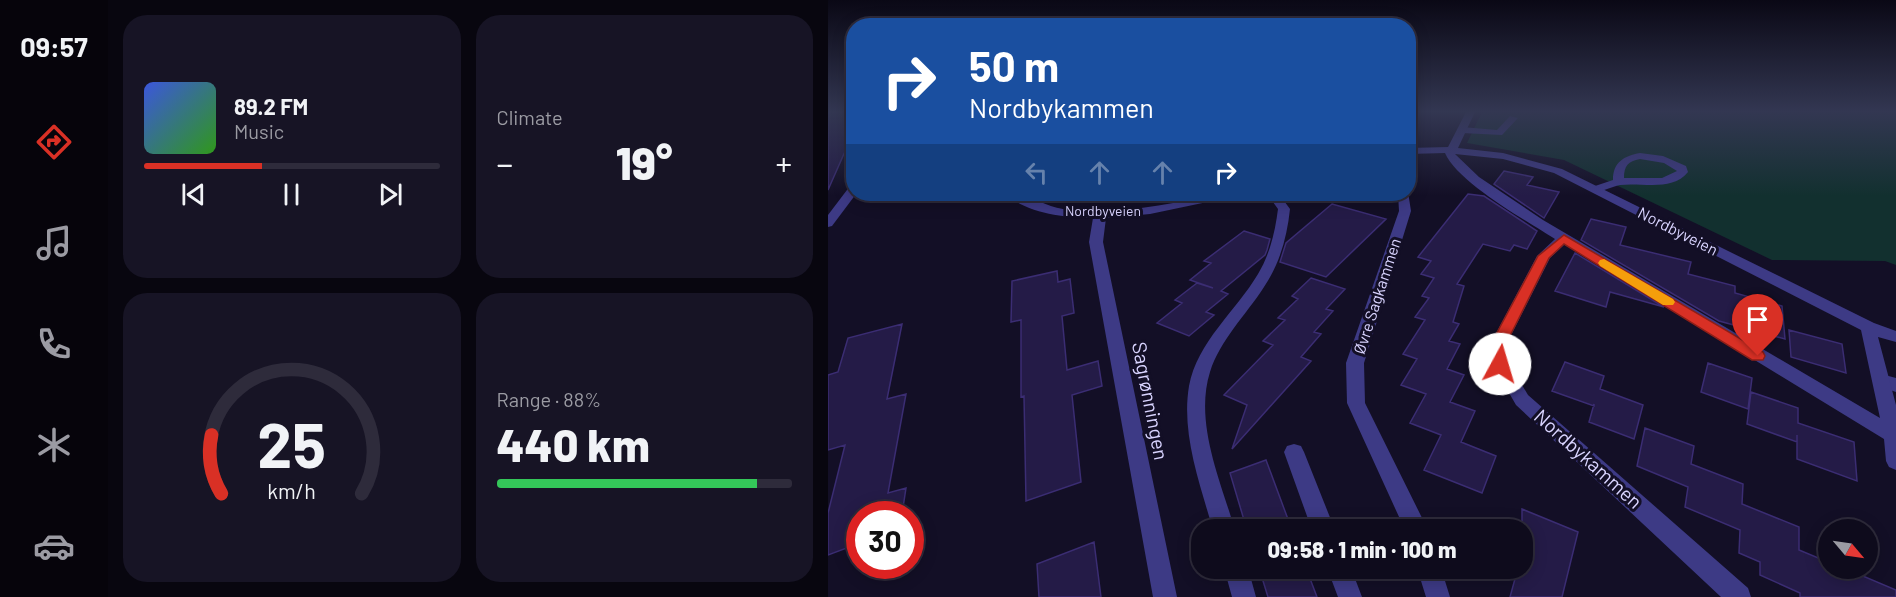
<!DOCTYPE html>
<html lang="en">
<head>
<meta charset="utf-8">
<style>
  :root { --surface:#0e0b1c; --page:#171425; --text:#f1f3f6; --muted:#9b9ba3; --line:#2e2b3b; --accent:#d93025 }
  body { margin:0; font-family:Barlow,sans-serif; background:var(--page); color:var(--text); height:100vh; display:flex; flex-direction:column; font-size:22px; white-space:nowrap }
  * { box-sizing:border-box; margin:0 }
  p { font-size:20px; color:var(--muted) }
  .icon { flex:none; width:33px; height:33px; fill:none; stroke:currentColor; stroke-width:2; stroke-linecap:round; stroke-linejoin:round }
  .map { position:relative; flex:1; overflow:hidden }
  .panel { display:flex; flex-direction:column; gap:15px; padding:15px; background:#08060f; width:720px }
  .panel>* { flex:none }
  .guide { position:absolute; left:18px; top:18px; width:570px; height:183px; border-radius:24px; box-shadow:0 3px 15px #0003,0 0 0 2px var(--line); background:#1a4fa0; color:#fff; overflow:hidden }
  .needle { width:39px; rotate:119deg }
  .controls { position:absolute; left:990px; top:519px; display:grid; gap:12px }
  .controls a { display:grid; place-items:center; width:60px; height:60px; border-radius:50%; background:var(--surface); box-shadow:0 3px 15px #0003,0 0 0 2px var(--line); font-size:30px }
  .speed { position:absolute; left:18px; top:501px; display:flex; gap:12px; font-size:30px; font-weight:700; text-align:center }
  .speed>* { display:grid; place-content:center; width:78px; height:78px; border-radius:50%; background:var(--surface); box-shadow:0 3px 15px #0003,0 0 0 2px var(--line); line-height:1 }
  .speed .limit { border:9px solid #d22; background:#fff; color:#111 }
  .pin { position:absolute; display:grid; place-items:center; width:51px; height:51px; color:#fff; margin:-62px -26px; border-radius:50% 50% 50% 0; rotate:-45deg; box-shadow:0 0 6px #0007 }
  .pin .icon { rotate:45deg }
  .me { position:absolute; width:66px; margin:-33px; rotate:6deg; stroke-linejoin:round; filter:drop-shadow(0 0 4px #0008) }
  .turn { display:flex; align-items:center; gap:21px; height:126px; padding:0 24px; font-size:27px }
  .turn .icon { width:78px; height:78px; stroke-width:2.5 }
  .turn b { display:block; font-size:42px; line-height:51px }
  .lanes { display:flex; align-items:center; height:57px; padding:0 24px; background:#0003; justify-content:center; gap:30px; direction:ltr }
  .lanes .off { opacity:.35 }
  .big { font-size:45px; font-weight:800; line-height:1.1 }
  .panel .tile { flex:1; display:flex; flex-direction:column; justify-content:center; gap:9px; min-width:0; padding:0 21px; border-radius:24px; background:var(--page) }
  .panel .dial { align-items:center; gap:0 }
  .dial svg { height:156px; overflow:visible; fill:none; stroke:var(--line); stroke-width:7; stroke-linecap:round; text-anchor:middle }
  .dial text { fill:var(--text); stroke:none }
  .song { display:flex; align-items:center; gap:18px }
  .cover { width:72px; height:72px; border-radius:9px; background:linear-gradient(135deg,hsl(230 70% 55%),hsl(110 70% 35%)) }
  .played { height:6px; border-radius:3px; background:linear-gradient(90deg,var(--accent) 40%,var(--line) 40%) }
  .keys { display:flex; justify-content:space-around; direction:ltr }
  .heat { display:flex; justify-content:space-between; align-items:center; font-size:33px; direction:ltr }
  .charge { height:9px; border-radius:4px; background:linear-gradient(90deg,#34c759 88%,var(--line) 0) }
  .panel .tiles { flex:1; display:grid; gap:15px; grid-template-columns:repeat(2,1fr) }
  .trip { position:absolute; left:363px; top:519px; width:342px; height:60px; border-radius:24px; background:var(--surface); box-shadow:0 3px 15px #0003,0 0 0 2px var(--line); font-weight:800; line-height:60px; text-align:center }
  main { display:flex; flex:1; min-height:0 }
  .tabs { display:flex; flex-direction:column; width:108px; justify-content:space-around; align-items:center; background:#06040b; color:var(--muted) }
  .tabs .icon { width:42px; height:42px }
  .tabs .active { color:var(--accent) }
  .tabs b { font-size:27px; color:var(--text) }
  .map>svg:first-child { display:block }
  .green { fill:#12302f }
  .building { fill:#241b47; stroke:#3b2d73; stroke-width:1.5 }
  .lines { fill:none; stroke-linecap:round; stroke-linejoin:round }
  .service { fill:#3d3a85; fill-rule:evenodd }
  .minor { fill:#3d3a85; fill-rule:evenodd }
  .route { fill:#d93025; stroke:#8d1f18; stroke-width:1.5 }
  .slow { fill:#f59e0b }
  .labels { text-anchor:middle; stroke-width:6; stroke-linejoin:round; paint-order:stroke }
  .far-street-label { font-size:14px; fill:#d9d4ff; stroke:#130f26 }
  .street-label { font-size:16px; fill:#d9d4ff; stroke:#130f26 }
  .near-street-label { font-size:20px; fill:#d9d4ff; stroke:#130f26 }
</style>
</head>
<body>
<main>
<nav class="tabs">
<b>09:57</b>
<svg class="icon active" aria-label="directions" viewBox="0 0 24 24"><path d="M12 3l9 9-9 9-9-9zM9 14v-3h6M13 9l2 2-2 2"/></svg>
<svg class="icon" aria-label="music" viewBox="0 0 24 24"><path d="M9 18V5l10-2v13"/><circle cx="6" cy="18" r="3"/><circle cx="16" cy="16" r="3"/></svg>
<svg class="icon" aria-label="phone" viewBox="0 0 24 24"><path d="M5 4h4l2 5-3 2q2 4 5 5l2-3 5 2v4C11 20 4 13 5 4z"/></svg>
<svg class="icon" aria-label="climate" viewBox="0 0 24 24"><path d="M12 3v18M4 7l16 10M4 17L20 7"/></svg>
<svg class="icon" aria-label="car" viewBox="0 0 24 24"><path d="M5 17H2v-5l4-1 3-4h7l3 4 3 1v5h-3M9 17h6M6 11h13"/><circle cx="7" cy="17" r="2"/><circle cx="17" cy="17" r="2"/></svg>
</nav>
<section class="panel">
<div class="tiles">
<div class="tile">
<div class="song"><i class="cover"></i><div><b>89.2 FM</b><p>Music</p></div></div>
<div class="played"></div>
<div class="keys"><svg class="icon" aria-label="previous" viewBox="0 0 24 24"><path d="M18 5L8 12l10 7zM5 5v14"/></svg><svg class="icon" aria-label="pause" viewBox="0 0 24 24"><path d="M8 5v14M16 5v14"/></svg><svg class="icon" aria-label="next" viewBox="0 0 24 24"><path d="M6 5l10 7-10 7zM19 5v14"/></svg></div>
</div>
<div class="tile"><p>Climate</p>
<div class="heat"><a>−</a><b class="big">19°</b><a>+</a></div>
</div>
<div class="tile dial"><svg viewBox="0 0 100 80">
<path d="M14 69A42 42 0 1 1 86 69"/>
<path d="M14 69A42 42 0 0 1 9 39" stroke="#d93025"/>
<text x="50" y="56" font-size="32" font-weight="700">25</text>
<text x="50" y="72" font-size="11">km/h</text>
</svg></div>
<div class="tile"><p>Range · 88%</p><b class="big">440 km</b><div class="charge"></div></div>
</div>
</section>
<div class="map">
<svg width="1068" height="597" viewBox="0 0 1068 597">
  <rect width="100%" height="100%" fill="#130f26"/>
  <path class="green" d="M 654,112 L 1068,112 L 1068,265 L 1057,261 L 944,260 L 736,160 L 639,143 Z"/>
  <path class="building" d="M 0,112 L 26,112 L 26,131 L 0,190 Z
    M 676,171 L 705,177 L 699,185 L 731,192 L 716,218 L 666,184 Z
    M 640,194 L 656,196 L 709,231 L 699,249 L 686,245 L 682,251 L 655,244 L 629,284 L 636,286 L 625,322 L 631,324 L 621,341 L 632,344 L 619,369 L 636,375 L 622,402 L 647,411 L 633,442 L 668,456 L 654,493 L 596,470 L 613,435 L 582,423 L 598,394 L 573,385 L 589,359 L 575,354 L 597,320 L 587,317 L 601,298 L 594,296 L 606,278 L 593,274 L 603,261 L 590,257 Z
    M 504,204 L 558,219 L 498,277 L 452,262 L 458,243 Z
    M 763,219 L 798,227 L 792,245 L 863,262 L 860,274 L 907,286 L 907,293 L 954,306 L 957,339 L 891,321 L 753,240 Z
    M 416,231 L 442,239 L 439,250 L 437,255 L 393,291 L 400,294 L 378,312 L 386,315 L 361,336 L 329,323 L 354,303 L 347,300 L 369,283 L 385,288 L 362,280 L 383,263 L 376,261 Z
    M 747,253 L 836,307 L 782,292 L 778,307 L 727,291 Z
    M 229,271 L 230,282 L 242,279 L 246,313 L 234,316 L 239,370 L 270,361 L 274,386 L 244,395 L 253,482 L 198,501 L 196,396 L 193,397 L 193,320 L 183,322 L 184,281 Z
    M 483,278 L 517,289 L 498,309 L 505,311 L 486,332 L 493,334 L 473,357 L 483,361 L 404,449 L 419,405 L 396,395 L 445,345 L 435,341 L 457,320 L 450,318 L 470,299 L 464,296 Z
    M 74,324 L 59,399 L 78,394 L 60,493 L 78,488 L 74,514 L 32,514 L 32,543 L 0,555 L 0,513 L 17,445 L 0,450 L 0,375 L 10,372 L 20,338 Z
    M 961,330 L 1014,344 L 1018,373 L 963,357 Z
    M 737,362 L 776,376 L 772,389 L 815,405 L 806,439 L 761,422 L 766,404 L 766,406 L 724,391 Z
    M 880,363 L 924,378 L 920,409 L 873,392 Z
    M 923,392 L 970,408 L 970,423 L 1026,442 L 1029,481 L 969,459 L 969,435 L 969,442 L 919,424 Z
    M 817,428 L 866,446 L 863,464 L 915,484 L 914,504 L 971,527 L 971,550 L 1000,562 L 1000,568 L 1016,568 L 1068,590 L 1068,597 L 972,597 L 972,593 L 932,575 L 932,562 L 911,553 L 912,530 L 857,507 L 860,487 L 809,466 Z
    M 438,460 L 464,530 L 419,530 L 402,473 Z
    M 694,509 L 750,532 L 734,597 L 682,597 L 690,568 L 694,568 Z
    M 266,542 L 273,597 L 211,597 L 209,564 Z
    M 431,568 L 478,568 L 489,597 L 440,597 Z"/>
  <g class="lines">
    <path class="service" d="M 682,116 L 690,118 L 674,135 L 634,133 L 629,130 L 634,127 L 669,130 Z
      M 812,153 L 835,156 L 858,166 L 860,172 C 844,192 814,182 792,185 C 782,187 774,193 764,191 L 764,187 L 785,180 C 785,162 796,156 812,153 ZM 812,159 L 836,163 L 849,171 L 834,178 L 796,178 C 796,166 800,161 812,159 Z
      M 1053,374 L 1068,378 L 1068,392 L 1047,385 L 1044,380 L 1047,375 Z
      M 466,444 L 473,446 L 476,452 L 507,530 L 484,530 L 456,452 L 459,446 Z
      M 499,568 L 523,568 L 534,597 L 510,597 Z"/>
    <path class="minor" d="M 638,112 L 647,112 L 630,148 L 675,153 L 734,169 L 1046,323 L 1068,331 L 1068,342 L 1050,337 L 1068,405 L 1068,470 L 1061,467 L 1058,461 L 1056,439 L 737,244 L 722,258 L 680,341 L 682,365 L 700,395 L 920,588 L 923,597 L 893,597 L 688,405 L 665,365 L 664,341 L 709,256 L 727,239 C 699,221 630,183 617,153 L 580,154 L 580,148 L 620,147 ZM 627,154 L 675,159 L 726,173 L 1033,330 L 1052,418 L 715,220 L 651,177 Z
      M 26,185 L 26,194 L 28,194 L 4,226 L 0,227 L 0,215 L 22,186 Z
      M 580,192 L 583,211 L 536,363 L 537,403 L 600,530 L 577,530 L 519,403 L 518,363 L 571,211 L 570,194 Z
      M 178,194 C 198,192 215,206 235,209 C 274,214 313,209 351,202 C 370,198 390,192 410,194 L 408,196 L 322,214 L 278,218 L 275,242 L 349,597 L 325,597 L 261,242 L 265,218 C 238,218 199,214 178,194 Z
      M 439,194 L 451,194 L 462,209 C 459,237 452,263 436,287 C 418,315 392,340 382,372 C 366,423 393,482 407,530 L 385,530 C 372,484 353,434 361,386 C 369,342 408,311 430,274 C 442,254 447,232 450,209 Z
      M 396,568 L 420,568 L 428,597 L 404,597 Z
      M 589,568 L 613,568 L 622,597 L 598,597 Z"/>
  </g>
  <linearGradient id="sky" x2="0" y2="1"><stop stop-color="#0a0815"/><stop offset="0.57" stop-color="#333752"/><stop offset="1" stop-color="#333752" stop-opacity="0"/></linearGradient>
  <rect width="1068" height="196" fill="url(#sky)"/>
  <path class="route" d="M 736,235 L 935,352 L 937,356 L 935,360 L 924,360 L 736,244 L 721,258 L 680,340 L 678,353 L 680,364 L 678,368 L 666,368 L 662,353 L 665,340 L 710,256 Z"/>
  <path class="slow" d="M 776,259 L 845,299 L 847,302 L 845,305 L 835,305 L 772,266 L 770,263 L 772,260 Z"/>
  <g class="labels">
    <g class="far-street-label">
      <text x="275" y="216">Nordbyveien</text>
    </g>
    <g class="street-label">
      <text transform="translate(850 231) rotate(27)" y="6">Nordbyveien</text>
      <text transform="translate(549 296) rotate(-72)" y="6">Øvre Sagkammen</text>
    </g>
    <g class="near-street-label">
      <text transform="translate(322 401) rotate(79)" y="7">Sagrønningen</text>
      <text transform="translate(760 459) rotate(42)" y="7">Nordbykammen</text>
    </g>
  </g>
</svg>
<div class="controls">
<a><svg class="needle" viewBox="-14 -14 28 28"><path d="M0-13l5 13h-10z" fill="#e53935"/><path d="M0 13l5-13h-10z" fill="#9b9ba3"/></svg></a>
</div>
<div class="speed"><div class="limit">30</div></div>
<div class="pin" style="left:930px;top:356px;background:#d93025"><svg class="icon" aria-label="arrive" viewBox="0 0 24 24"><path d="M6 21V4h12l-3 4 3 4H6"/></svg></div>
<svg class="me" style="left:672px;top:364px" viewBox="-20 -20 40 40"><circle r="19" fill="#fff"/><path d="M0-13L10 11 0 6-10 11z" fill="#d93025"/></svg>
<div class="trip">09:58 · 1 min · 100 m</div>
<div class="guide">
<div class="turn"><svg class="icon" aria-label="right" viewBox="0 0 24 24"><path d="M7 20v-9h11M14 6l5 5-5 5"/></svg><div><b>50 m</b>Nordbykammen</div></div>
<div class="lanes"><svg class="icon off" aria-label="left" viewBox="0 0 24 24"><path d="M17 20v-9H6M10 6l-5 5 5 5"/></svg><svg class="icon off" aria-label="ahead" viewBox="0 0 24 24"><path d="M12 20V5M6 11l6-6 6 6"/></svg><svg class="icon off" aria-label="ahead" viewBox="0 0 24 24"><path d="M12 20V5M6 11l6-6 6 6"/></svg><svg class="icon" aria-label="right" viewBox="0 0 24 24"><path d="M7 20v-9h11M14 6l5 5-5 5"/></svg></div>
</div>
</div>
</main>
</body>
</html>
